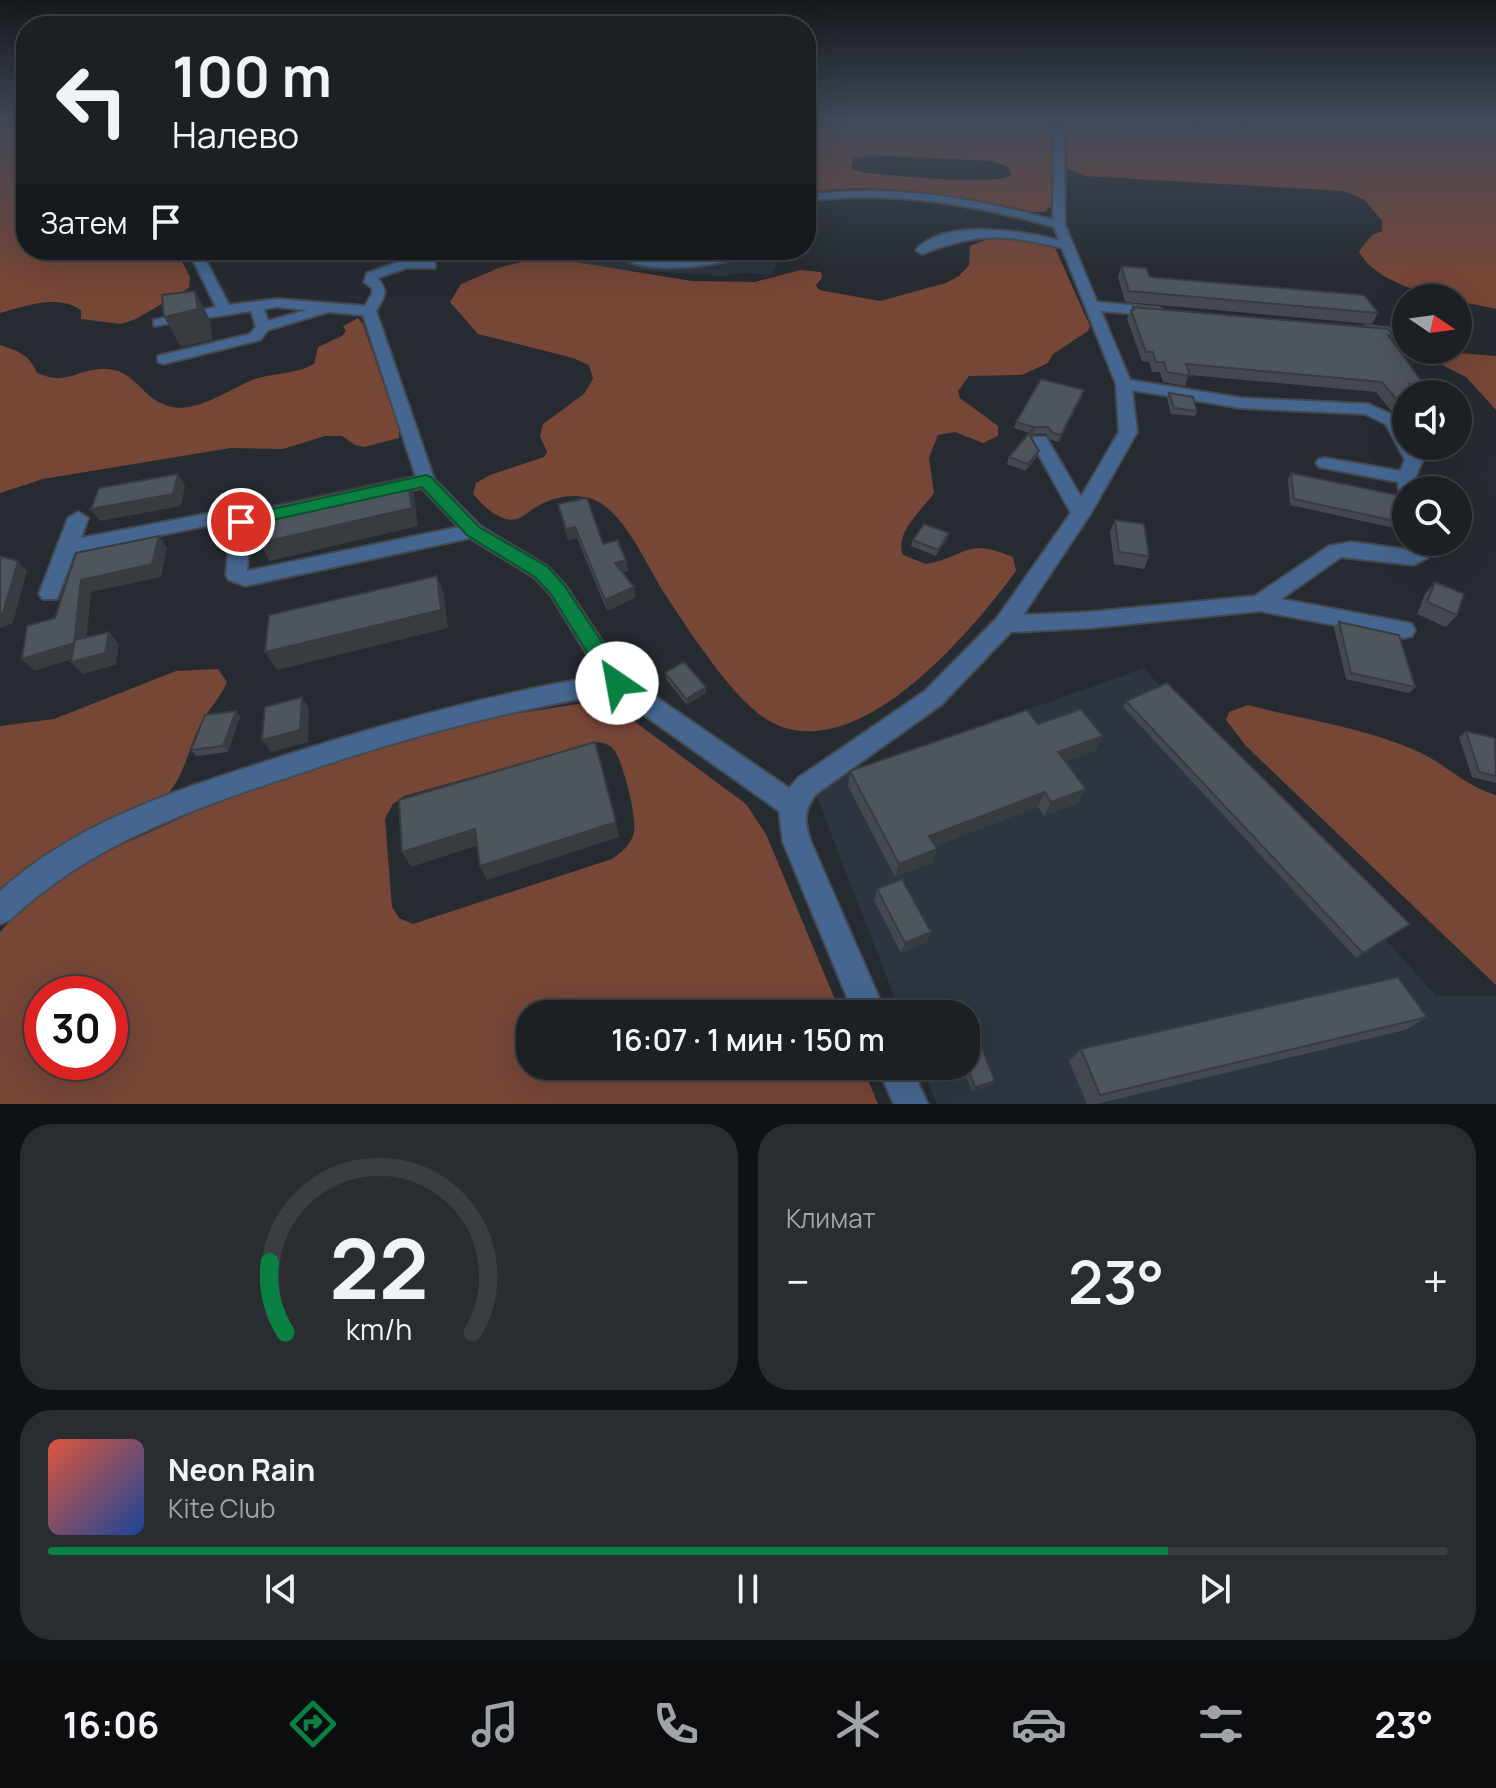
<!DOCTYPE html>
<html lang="ru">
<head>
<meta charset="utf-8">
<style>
  :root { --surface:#1c2025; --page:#292d32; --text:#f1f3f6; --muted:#a0a3a7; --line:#3a3e42; --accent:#0b8043 }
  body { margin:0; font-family:Manrope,sans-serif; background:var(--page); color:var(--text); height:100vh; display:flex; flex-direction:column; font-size:30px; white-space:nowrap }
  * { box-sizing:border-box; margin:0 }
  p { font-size:26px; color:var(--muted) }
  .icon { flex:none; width:44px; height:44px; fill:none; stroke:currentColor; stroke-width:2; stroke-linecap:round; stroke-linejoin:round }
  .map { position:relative; height:1104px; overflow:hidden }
  .drawer { display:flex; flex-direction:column; gap:20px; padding:20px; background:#0f1214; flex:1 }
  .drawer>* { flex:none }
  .hud { position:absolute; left:16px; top:16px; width:800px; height:244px; border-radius:32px; box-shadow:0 8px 32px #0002,0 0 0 2px var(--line); background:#1c2025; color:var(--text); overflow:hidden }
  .needle { width:52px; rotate:103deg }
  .fabs { position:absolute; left:1392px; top:284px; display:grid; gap:16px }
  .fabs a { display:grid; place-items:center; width:80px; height:80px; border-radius:50%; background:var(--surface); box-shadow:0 8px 32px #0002,0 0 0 2px var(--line); font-size:40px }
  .speed { position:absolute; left:24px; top:976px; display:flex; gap:16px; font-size:40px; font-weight:700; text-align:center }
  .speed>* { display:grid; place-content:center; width:104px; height:104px; border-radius:50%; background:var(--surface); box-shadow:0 8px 32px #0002,0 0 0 2px var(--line); line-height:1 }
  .speed .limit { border:12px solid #d22; background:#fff; color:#111 }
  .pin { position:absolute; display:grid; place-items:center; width:68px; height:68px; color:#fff; margin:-34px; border:4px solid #fff; border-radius:50%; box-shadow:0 2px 8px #0007 }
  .me { position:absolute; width:88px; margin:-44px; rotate:327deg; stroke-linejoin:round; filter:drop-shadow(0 0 6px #0008) }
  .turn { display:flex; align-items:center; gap:28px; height:168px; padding:0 24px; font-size:36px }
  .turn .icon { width:104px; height:104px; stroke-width:2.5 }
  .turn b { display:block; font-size:56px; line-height:68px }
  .then { display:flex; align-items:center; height:76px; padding:0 24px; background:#0003; gap:16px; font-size:30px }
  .big { font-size:60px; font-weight:600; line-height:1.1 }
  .drawer .widget { flex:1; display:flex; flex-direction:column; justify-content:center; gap:12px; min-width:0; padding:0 28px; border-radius:32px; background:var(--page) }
  .drawer .dial { align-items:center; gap:0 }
  .dial svg { height:208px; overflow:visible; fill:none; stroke:var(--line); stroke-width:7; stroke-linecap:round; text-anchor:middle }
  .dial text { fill:var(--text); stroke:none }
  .song { display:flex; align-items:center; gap:24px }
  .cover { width:96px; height:96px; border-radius:12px; background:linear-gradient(135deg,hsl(10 70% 55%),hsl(220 70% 35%)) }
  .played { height:8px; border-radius:4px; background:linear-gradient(90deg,var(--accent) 80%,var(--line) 80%) }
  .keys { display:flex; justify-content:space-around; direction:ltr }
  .heat { display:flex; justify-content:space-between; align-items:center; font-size:44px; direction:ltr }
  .drawer .tiles { flex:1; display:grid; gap:20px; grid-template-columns:1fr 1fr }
  .widget:last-child { grid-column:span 2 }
  .trip { position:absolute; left:516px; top:1000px; width:464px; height:80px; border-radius:32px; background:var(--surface); box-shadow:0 8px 32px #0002,0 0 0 2px var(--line); font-weight:600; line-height:80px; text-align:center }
  .dock { display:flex; height:128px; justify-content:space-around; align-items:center; background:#0b0d0f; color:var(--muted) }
  .dock .icon { width:56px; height:56px }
  .dock .current { color:var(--accent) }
  .dock b { font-size:36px; color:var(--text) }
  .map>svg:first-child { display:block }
  .built { fill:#2d3640 }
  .green { fill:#764637; fill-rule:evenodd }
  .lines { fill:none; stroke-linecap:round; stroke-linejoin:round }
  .minor-casing { stroke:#44494f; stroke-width:4 }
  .minor { fill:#446690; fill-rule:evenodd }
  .wall { fill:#44494f }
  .shaded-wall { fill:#373c40 }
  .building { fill:#4f555c; stroke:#373c40; stroke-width:2 }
  .route { fill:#0b8043; stroke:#07532c; stroke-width:2 }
</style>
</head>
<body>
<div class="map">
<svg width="1496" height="1104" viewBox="0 0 1496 1104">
  <rect width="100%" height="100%" fill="#262b31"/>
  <path class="built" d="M 571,250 L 783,250 L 772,275 L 745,273 L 720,276 L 630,270 L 570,270 L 574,256 Z
    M 1144,668 L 1436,996 L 1496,996 L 1496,1104 L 937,1104 L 922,1066 L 966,1066 L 966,1014 L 901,1014 L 813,787 Z"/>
  <path class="green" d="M 0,120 L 26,120 L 26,250 L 205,250 L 181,260 L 190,277 L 189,288 L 136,319 L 121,324 L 81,319 L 81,310 C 56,294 27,306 0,313 Z
    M 806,120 L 1032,120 L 1047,125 L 1054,133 L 1051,206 L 1045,212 L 1034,212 C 961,196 881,180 806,193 ZM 867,155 L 992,161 L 1008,167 L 1011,175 C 995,187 892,175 867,173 L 851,169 L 853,159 Z
    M 1266,120 L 1496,120 L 1496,309 L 1458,301 L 1458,298 C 1429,298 1371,279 1359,251 L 1372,235 L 1382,231 L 1382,221 L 1365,200 L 1344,191 L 1085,176 L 1067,168 L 1067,134 L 1076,129 C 1135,126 1213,144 1266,120 Z
    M 993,237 L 1011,237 L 1055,248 L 1090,326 L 1088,331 L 1053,354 L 1048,363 L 1022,375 L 969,376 L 958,391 L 960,398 L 998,426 L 998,436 L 983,443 L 955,432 L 938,435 L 929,458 L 934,493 C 922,510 894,533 903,555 L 926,564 C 968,556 965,537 1013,557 L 1016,571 C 971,632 858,768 771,722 C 735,703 690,632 667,597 C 648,569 633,529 606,507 C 587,491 559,494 538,506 C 527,511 521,523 506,519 C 493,516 482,504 473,494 L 476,483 L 490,475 L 544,457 L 547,452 L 540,436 L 543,424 L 584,394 L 593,379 L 589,365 L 573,358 L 478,334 L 450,302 L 461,284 L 501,267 L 544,257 L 692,281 L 755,282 L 800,270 L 821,272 L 822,278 L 816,285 L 819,290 L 880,301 L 946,283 L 959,276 L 969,265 L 970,246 Z
    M 358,318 L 363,324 L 399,430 L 399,438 L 364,447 L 355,445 L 342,436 L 325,436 L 283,449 L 231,448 L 43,479 L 0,493 L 0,345 C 18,351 29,354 37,373 C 70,387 78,367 108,369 C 136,371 141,398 168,406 C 195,415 231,388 255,379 C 274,373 297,374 314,364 L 318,347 L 342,336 L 346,331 L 343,326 Z
    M 1445,352 L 1496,356 L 1496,410 L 1466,377 L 1444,366 L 1438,358 Z
    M 218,669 L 227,682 C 220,698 211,706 203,720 C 188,745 187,773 166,796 L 0,895 L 0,726 L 54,719 L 176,671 Z
    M 590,702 L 623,713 L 746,804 L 766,834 L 841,1014 L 530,1014 L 530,1066 L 862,1066 L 878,1104 L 0,1104 L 0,932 L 32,896 L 81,863 L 212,804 L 371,749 L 501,716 ZM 598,742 C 605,743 610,745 614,750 C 623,761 639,823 633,836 C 629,846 621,853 612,859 L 413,924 L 399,918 L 392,907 L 385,819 L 393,804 L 404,796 ZM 42,994 L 110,994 L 110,1062 L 42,1062 Z
    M 1248,705 C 1301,719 1372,729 1421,753 C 1448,766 1467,787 1496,795 L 1496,985 L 1246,746 L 1226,720 L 1229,712 Z"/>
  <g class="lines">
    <g class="minor-casing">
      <path id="minor" d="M 1239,120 L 1254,120 L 1232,128 L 1190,132 L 1084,127 L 1069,128 L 1064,134 L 1065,225 L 1097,302 L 1159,308 L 1166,312 L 1159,316 L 1101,311 L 1130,380 L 1241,398 L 1368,404 L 1398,417 L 1406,430 L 1406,446 L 1416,446 L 1423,460 L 1415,478 L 1417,490 L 1406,490 L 1406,495 L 1399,490 L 1398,482 L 1319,467 L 1316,463 L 1319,459 L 1325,458 L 1400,471 L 1405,460 L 1386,424 L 1365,414 L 1241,408 L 1132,390 L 1137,432 L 1091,513 L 1023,615 L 1090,612 L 1255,596 L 1329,546 L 1351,542 L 1410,550 L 1409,542 L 1429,542 L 1427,558 L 1414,565 L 1341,557 L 1281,599 L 1404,622 L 1412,624 L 1415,630 L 1412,636 L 1404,638 L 1260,611 L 1090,628 L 1011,632 L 941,705 L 816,794 C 803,811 804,822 811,842 L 886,1014 L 854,1014 L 783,842 L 779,811 L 613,693 C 505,711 399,739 295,775 C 191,809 91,844 10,920 L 0,924 L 0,891 C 77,821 180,789 277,758 C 383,724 490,694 600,676 L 551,595 L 534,577 L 470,538 L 245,586 L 229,580 L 226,575 L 231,526 L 221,523 L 75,552 L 57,599 L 43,599 L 39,594 L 68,518 L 78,512 L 88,518 L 81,538 L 221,511 L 241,516 L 288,505 L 295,507 L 297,511 L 295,515 L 250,526 L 247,571 L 459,527 L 422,488 L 385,496 L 376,490 L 378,486 L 416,477 L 363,315 L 328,312 L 268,330 L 260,340 L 163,364 L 158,362 L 158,356 L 250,334 L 256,327 L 251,311 L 154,326 L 154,320 L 216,307 L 194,262 L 195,259 L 205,259 L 229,305 L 277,299 L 365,306 L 372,294 L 372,288 L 364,282 L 367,273 L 405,260 L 435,262 L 435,268 L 406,268 L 378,278 C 388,293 386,294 376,311 L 434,479 L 480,526 L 548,567 L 565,585 L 625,676 L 789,788 L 798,778 L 925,691 L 997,618 L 1071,513 L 1031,441 L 1034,437 L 1046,437 L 1081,497 L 1119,432 L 1116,384 L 1062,248 C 1003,234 978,232 922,254 L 916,250 C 945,218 1022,231 1059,240 L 1054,227 C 972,204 891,190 806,201 L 806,195 C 891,184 971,197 1053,220 L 1054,133 L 1063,124 C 1121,113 1181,137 1239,120 ZM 277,307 L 307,310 L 268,321 L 264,309 Z
        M 619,250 L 631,250 L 635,256 L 689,260 L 720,255 L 723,250 L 735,250 L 728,261 C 702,267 639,275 619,255 Z
        M 1366,326 L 1406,330 L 1406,338 L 1361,333 L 1359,330 Z
        M 877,1066 L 910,1066 L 928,1104 L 894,1104 Z"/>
    </g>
    <use href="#minor" class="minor"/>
  </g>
  <path class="wall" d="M 1121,266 L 1150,277 L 1378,313 L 1372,324 L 1125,302 L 1118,277 Z
    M 1133,307 L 1393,336 L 1391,340 L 1425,386 L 1419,394 L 1406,394 L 1406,424 L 1401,415 L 1391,411 L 1376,392 L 1189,375 L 1185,386 L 1163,382 L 1160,372 L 1152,372 L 1149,362 L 1142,361 L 1127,319 Z
    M 1084,390 L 1059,442 L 1051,440 L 1046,434 L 1034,434 L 1031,438 L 1037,457 L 1026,471 L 1007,464 L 1009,457 L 1029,433 L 1014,428 L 1016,422 Z
    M 1169,393 L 1197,411 L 1195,416 L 1171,414 L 1167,399 Z
    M 1291,473 L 1404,523 L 1399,529 L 1290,505 L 1288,479 Z
    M 558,504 L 603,544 L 626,560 L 628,571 L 622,572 L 634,587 L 635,598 L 607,611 L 577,538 L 568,540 Z
    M 1115,520 L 1149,556 L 1144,569 L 1114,564 L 1110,532 Z
    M 949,533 L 947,539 L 936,556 L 911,546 L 913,540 Z
    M 1435,582 L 1457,615 L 1446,627 L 1417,614 L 1425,594 Z
    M 1339,622 L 1415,687 L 1409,693 L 1346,679 L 1334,628 Z
    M 665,673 L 706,687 L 706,693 L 687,705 L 666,679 Z
    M 1126,701 L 1403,929 L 1356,958 L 1123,707 Z
    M 236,711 L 240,717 L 228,752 L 196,756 L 191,750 Z
    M 1038,724 L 1095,751 L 1066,761 L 1086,789 L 1078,803 L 1044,816 L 1038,807 L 935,846 L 932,863 L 895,877 L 848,786 L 850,771 Z
    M 1466,731 L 1496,741 L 1496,783 L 1472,777 L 1459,737 Z
    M 877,889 L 927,942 L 901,953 L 874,900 Z
    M 1427,1017 L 1405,1030 L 1096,1104 L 1087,1104 L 1069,1061 L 1081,1049 Z
    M 962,1066 L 966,1066 L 995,1081 L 992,1085 L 972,1091 Z"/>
  <path class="shaded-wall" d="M 195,291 L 210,320 L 213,340 L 181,347 L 164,317 Z
    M 1084,390 L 1082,397 L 1059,442 L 1061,435 Z
    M 1039,451 L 1037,457 L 1026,471 L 1028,464 Z
    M 178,474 L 185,486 L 181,506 L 100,521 L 91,509 Z
    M 407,477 L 414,494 L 418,526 L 270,561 L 259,543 Z
    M 575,527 L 577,538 L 568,540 L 566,529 Z
    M 949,533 L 947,539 L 936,556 L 938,550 Z
    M 159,536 L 167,548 L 161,577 L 91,592 L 85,655 L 34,671 L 22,659 L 74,643 L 81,580 Z
    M 626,560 L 628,571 L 617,574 L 615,563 Z
    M 18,561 L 27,571 L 13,623 L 0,628 L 0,614 Z
    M 437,576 L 444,594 L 448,628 L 277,670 L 265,652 Z
    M 634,587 L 635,598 L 607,611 L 605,600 Z
    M 109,632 L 119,644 L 116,665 L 82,674 L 71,662 Z
    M 706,687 L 706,693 L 687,705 L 686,699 Z
    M 302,697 L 309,709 L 308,742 L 271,752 L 262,740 Z
    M 236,711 L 240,717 L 228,752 L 223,746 Z
    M 1103,736 L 1095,751 L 1052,766 L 1058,752 Z
    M 1086,789 L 1078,803 L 1044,816 L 1051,802 Z
    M 1045,792 L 1038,807 L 925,850 L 929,836 Z
    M 616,822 L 619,837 L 487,880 L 480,866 Z
    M 475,829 L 482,844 L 411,867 L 402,852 Z
    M 937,849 L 932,863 L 895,877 L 899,864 Z
    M 931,932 L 927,942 L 901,953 L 905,943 Z
    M 995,1081 L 992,1085 L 972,1091 L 975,1087 Z"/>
  <path class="building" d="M 1121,266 L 1146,268 L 1150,277 L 1364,295 L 1378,313 L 1129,291 Z
    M 195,291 L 198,309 L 164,317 L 162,295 Z
    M 1133,307 L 1388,329 L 1393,336 L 1388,335 L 1425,386 L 1409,384 L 1417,394 L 1406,394 L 1406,405 L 1398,401 L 1382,382 L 1186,364 L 1190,376 L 1167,372 L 1164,362 L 1156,362 L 1153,352 L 1146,352 L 1131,310 L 1134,310 Z
    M 1041,379 L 1084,390 L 1061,435 L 1053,433 L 1048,427 L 1036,427 L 1030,436 L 1039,451 L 1028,464 L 1009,457 L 1034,427 L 1016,422 Z
    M 1169,393 L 1193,397 L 1197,411 L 1174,408 Z
    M 1291,473 L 1397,495 L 1404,523 L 1294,499 Z
    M 178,474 L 173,494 L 91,509 L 99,488 Z
    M 407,477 L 412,508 L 259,543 L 261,508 Z
    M 587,498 L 603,544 L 617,540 L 626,560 L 615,563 L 634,587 L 605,600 L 575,527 L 566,529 L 558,504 Z
    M 1115,520 L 1144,524 L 1149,556 L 1119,552 Z
    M 924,524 L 949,533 L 938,550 L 913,540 Z
    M 159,536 L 152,564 L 81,580 L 74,643 L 22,659 L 27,626 L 55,618 L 76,553 Z
    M 0,556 L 18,561 L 3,613 L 0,614 Z
    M 437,576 L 441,610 L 265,652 L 269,615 Z
    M 1435,582 L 1464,594 L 1457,615 L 1427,602 Z
    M 1339,622 L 1399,635 L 1415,687 L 1351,673 Z
    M 109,632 L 105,653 L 71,662 L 75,640 Z
    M 684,662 L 706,687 L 686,699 L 665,673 Z
    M 1167,683 L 1410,924 L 1363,953 L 1126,701 Z
    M 302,697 L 300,730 L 262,740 L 265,707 Z
    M 1081,709 L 1103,736 L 1058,752 L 1086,789 L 1051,802 L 1045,792 L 929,836 L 937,849 L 899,864 L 850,771 L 1027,710 L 1038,724 Z
    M 236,711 L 223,746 L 191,750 L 205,715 Z
    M 1466,731 L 1495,738 L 1496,776 L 1479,772 Z
    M 595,742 L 616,822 L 480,866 L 475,829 L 402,852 L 399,800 Z
    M 902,879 L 931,932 L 905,943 L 877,889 Z
    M 1398,977 L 1427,1017 L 1100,1095 L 1081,1049 Z
    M 975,1031 L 995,1081 L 975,1087 L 966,1065 L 966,1033 Z"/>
  <linearGradient id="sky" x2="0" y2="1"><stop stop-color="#15181b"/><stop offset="0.44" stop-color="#414a5a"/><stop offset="1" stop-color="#414a5a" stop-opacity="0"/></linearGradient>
  <rect width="1496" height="275" fill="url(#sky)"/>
  <path class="route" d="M 426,475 L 431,477 L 479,527 L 548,567 L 564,585 L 625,677 L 628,683 L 625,689 L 617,691 L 610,689 L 551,594 L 535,577 L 467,535 L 422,487 L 241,527 L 232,522 L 241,516 Z"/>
</svg>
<div class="fabs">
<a><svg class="needle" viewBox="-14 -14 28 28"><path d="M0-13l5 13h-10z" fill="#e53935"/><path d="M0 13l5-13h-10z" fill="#a0a3a7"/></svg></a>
<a><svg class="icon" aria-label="sound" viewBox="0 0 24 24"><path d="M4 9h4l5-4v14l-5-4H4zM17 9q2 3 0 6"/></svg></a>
<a><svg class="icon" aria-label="search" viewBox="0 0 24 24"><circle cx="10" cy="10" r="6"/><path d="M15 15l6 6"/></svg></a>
</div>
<div class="speed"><div class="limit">30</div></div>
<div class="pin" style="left:241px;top:522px;background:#d93025"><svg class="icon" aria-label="arrive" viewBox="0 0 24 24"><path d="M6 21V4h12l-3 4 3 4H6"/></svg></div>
<svg class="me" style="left:617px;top:683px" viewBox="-20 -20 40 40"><circle r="19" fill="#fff"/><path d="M0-13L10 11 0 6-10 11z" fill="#0b8043"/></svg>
<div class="trip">16:07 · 1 мин · 150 m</div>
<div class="hud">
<div class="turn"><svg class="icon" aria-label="left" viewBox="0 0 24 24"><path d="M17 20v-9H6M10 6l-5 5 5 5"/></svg><div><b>100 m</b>Налево</div></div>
<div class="then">Затем<svg class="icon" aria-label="arrive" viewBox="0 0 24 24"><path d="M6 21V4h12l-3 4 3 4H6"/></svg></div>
</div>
</div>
<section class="drawer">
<div class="tiles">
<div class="widget dial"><svg viewBox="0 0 100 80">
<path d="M14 69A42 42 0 1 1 86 69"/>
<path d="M14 69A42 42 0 0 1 8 42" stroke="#0b8043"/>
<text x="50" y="56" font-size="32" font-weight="700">22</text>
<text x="50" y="72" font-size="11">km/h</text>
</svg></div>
<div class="widget"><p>Климат</p>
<div class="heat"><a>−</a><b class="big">23°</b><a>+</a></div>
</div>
<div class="widget">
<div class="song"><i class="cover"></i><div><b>Neon Rain</b><p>Kite Club</p></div></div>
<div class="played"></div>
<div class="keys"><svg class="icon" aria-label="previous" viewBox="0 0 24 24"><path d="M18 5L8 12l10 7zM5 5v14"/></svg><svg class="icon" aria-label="pause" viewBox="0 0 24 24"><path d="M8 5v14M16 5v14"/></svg><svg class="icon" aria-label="next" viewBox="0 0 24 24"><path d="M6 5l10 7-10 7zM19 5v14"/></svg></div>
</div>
</div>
</section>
<nav class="dock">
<b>16:06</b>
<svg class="icon current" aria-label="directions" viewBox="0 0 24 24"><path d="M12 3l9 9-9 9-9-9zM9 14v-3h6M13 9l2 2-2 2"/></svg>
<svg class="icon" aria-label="music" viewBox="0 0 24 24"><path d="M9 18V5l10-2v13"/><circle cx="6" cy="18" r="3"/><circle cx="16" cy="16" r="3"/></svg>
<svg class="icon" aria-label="phone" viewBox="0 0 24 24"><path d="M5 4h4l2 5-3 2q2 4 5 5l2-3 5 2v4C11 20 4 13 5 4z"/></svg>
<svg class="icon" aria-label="climate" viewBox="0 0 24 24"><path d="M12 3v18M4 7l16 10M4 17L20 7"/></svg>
<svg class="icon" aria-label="car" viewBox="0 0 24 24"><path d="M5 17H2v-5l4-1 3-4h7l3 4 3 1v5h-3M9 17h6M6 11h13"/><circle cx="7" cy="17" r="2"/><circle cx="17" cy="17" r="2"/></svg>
<svg class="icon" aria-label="filters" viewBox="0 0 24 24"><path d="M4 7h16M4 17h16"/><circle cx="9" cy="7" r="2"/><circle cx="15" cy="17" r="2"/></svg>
<b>23°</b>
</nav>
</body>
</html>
